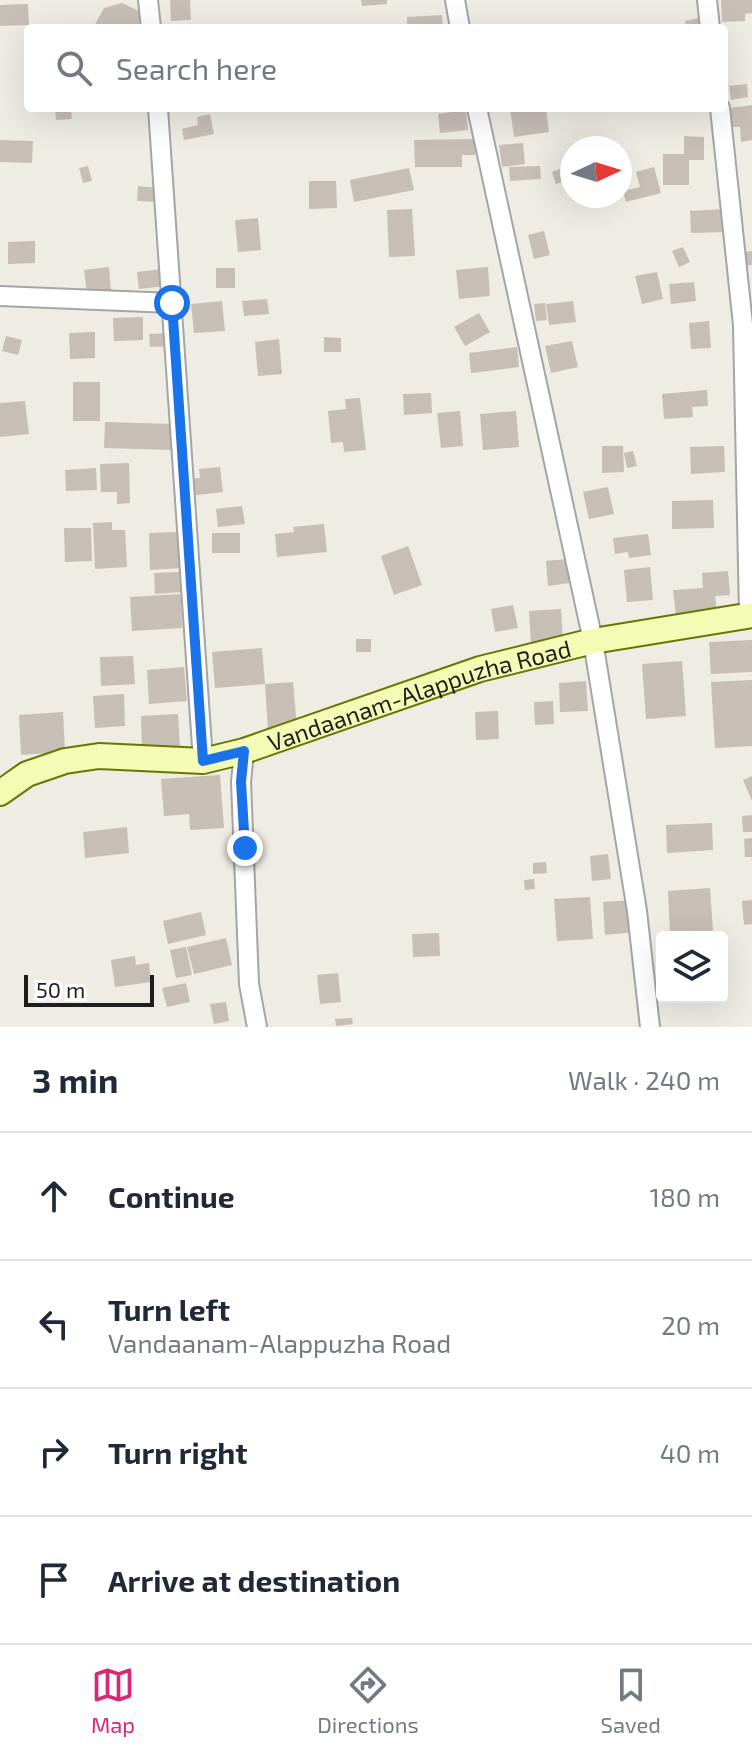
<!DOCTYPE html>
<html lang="en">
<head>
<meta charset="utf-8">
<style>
	:root { --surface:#fff; --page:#f6f6f7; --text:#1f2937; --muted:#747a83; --line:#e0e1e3; --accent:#db2777 }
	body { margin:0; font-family:"Exo 2",sans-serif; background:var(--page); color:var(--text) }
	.controls { position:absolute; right:24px; bottom:24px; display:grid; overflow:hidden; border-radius:8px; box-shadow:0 8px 32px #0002 }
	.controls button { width:72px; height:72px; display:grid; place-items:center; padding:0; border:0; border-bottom:2px solid var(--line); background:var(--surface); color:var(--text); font:40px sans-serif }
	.compass { position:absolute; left:560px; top:136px; width:72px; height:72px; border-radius:50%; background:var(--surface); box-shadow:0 8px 32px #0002; rotate:86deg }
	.scale { position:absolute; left:24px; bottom:20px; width:130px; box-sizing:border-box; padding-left:8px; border:4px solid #1e1e1e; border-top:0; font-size:22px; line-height:28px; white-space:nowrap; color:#1e1e1e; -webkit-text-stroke:6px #fff; paint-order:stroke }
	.stop { position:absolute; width:24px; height:24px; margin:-18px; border:6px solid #1a73e8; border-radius:50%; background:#fff }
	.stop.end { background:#1a73e8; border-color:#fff; box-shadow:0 2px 8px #0008 }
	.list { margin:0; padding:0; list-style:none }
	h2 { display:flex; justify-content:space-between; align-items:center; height:104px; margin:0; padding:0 32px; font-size:34px }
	h2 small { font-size:26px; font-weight:400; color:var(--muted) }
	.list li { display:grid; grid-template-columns:52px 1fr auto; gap:24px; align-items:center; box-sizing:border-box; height:128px; padding:0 32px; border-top:2px solid var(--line) }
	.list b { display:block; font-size:30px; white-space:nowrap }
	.list p { margin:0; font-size:26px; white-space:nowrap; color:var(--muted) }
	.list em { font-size:26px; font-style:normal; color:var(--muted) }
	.icon { flex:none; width:44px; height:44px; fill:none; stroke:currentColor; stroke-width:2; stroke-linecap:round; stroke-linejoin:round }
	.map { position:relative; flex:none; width:752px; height:1027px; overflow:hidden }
	.search { position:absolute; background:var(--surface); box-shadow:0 8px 32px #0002; left:24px; right:24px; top:24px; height:88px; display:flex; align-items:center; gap:20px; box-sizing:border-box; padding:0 28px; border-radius:8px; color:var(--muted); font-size:30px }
	.sheet { height:616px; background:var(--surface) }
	nav { display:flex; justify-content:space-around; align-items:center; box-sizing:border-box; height:112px; border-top:2px solid var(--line); background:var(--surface); font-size:22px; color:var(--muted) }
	nav a { display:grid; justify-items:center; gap:4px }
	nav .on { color:var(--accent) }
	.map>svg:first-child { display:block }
</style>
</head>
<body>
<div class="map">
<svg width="752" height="1027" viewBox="0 0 752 1027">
	<rect width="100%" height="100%" fill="#efece3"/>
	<path fill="#c7beb6" d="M170,0H190L191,20L171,21Z
		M361,0H387V4L362,6Z
		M721,0H752V13L745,14V21L722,22Z
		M122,3L139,11L146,28H93L104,8Z
		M28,4L29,25L0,26V5Z
		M442,15L443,28H407V17Z
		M698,18L700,28H686L685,21Z
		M747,84L748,97L731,100L729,86Z
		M752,105V140L741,142L740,127H732L730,108Z
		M55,108H71L72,119L56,120Z
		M510,108H546L549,132L514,137Z
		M466,110L468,130L440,133L438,114Z
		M210,114L214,134L184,140L182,129L198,125L197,117Z
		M684,136L704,137V160H689V185H663V154H684Z
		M475,139V155H462V167H415L414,140Z
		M0,140L33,141L32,163L0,162Z
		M523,143L525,164L502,167L499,145Z
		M88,166L92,181L83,183L79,168Z
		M540,166L541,179L510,181L509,167Z
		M654,167L661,193L626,202L623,191L640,187L636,172Z
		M409,168L414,190L354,202L350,180Z
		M562,168L566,181L556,184L552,172Z
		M309,181H336L337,208L309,209Z
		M138,186L160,188L159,202L137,201Z
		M412,209L415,256L389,257L387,210Z
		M725,209L726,232L691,233L690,211Z
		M258,218L261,250L238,252L235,220Z
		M544,231L550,255L534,259L528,235Z
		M35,241V263L8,264V242Z
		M683,247L690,262L679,267L672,251Z
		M752,251V265L744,266L742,252Z
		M109,267L111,291L87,293L84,270Z
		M488,267L490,296L459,299L456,270Z
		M216,268H235V288H216Z
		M162,269L165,286L139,289L137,272Z
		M657,272L663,299L642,304L635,276Z
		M694,282L696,301L671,304L669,284Z
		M267,299L269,314L244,316L242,301Z
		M222,301L225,331L194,333L191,304Z
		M573,301L576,322L549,325L546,304Z
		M545,303L547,320L536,321L534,304Z
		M479,313L490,332L465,346L454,327Z
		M143,317V340L114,341L113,318Z
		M709,321L711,348L691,349L689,323Z
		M95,332V358L70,359L69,333Z
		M170,333L171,346L150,347L149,334Z
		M6,336L22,340L18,355L2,351Z
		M324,337L341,338V352H324Z
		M279,339L282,374L258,376L255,342Z
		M572,341L578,367L551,373L545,346Z
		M517,347L519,367L471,373L469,353Z
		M73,382H100V421H73Z
		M707,390L708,406L692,407L693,417L664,419L662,394Z
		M431,393L432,413L404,415L403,394Z
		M360,398L366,450L344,452L343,442L331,443L328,411L346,409L345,399Z
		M25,401L29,434L0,437V403Z
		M460,411L463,446L441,448L437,413Z
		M516,411L519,447L483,450L480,414Z
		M105,422L173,424V450L104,448Z
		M602,446H623L624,472L602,473Z
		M724,446L725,472L691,474L690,447Z
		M633,451L637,466L627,468L624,453Z
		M129,463L130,503L117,504V492H101L100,464Z
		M220,467L223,492L189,496L187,479L200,478L199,469Z
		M96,468L97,490L66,491L65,470Z
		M608,487L614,514L589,519L583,492Z
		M713,500L714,528L672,529V501Z
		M242,506L245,524L218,527L216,509Z
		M112,522V530H125L127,567L95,569L93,523Z
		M324,524L327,552L277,557L275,534L294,532L293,527Z
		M64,528H91L92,561L65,562Z
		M180,532L182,568L150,570L149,533Z
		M212,533H240V553H212Z
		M648,534L651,555L629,558L628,552L615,554L613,538Z
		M408,546L422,585L394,595L381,556Z
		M567,559L570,583L548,586L546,561Z
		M650,567L653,600L627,602L624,570Z
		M728,571L730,595L715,596L717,613L676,616L673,590L703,588L702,573Z
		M179,572L181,592L155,594L154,573Z
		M181,594L182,628L132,631L130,597Z
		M513,605L518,628L495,632L491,609Z
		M561,609L563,642L531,644L529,611Z
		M356,639H371V652H356Z
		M752,640V672L711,674L709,642Z
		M262,648L265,684L215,688L212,652Z
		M133,656L135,684L101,686L100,657Z
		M682,661L686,716L646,719L642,664Z
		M184,667L187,701L149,704L147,670Z
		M752,680V746L715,748L711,682Z
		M586,681L588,711L560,712L559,683Z
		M293,682L297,728L268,731L265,684Z
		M124,694L125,726L95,728L93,696Z
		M553,701L554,724L535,725L534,702Z
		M498,711L499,739L476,740L475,712Z
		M63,712L65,752L21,755L19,715Z
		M178,714L180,748L142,750L141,716Z
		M220,775L224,828L190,830L189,814L164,816L161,779Z
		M752,776V801L743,780Z
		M752,815V832H743L742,816Z
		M712,823L713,850L667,853L666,825Z
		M127,827L129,853L85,858L83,832Z
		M752,838V857H745L744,839Z
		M608,854L611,879L592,881L590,856Z
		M546,862L547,873L533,874V863Z
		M534,879L535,889L525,890L524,880Z
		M710,888L713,931L670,933L668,891Z
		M590,897L593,939L557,941L554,899Z
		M634,900L636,932L605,935L603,902Z
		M752,900V924L744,925L742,901Z
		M201,912L206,935L168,944L163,921Z
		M439,933L440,956L413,957L412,934Z
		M226,938L232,965L194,974L187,947Z
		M186,947L192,975L176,978L170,950Z
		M135,956L136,965L149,963L151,982L115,987L111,960Z
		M338,973L341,1002L320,1004L317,975Z
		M186,983L190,1002L167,1007L162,988Z
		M226,1002L229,1021L214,1024L210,1004Z
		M352,1018L353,1024L336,1026L335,1019Z"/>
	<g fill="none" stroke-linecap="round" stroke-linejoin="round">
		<g stroke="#a5a5a5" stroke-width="22">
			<path id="minor" d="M148,0L151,28
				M455,0L460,28
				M707,0L710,28
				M158,108L203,761
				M477,108L593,641L637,911L650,1027
				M720,108L743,325L749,615
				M0,296L172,303
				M244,751L241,782L249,984L257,1027"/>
		</g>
		<g stroke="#647801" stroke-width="28">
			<g id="secondary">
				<path id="s1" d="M0,793L27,774L65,761L99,756L203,761L244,751L480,669L593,641L752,615"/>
			</g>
		</g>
		<use href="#minor" stroke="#fff" stroke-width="18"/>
		<use href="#secondary" stroke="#f4fbb5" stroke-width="24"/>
	</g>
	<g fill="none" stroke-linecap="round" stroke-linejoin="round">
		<path stroke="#1a73e8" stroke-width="10" d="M172,303L203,761L244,751L241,782L245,848"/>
	</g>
	<g text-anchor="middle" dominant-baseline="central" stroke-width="7" stroke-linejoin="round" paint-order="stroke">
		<g font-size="24" fill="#1e1e1e" stroke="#fff">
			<text stroke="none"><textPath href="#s1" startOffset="438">Vandaanam-Alappuzha Road</textPath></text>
		</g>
	</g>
</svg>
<div class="controls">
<button><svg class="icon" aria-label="layers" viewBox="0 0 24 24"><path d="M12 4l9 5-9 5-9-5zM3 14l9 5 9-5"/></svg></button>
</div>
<svg class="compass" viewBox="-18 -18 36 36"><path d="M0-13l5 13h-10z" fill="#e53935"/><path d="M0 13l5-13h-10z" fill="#747a83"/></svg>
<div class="scale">50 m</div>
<div class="stop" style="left:172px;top:303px"></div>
<div class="stop end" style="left:245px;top:848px"></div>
<div class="search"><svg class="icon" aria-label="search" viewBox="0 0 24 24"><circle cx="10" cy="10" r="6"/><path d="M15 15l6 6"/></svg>Search here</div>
</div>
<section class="sheet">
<h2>3 min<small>Walk · 240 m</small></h2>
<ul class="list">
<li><svg class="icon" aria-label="ahead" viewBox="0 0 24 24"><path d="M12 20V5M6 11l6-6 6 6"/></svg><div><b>Continue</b></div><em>180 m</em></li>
<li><svg class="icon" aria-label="left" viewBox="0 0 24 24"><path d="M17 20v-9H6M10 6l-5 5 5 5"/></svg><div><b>Turn left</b><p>Vandaanam-Alappuzha Road</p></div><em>20 m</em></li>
<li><svg class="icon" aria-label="right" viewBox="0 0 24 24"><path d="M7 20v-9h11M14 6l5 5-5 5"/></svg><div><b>Turn right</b></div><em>40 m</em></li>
<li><svg class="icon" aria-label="arrive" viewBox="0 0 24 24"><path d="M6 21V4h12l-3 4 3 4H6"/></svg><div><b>Arrive at destination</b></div></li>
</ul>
</section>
<nav>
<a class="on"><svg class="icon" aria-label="map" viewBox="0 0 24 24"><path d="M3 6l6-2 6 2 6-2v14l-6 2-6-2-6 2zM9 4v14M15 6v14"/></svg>Map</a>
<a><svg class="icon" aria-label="directions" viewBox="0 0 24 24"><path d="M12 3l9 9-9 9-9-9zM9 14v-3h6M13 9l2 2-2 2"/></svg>Directions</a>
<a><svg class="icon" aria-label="saved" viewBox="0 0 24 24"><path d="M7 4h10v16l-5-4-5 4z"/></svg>Saved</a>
</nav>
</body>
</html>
